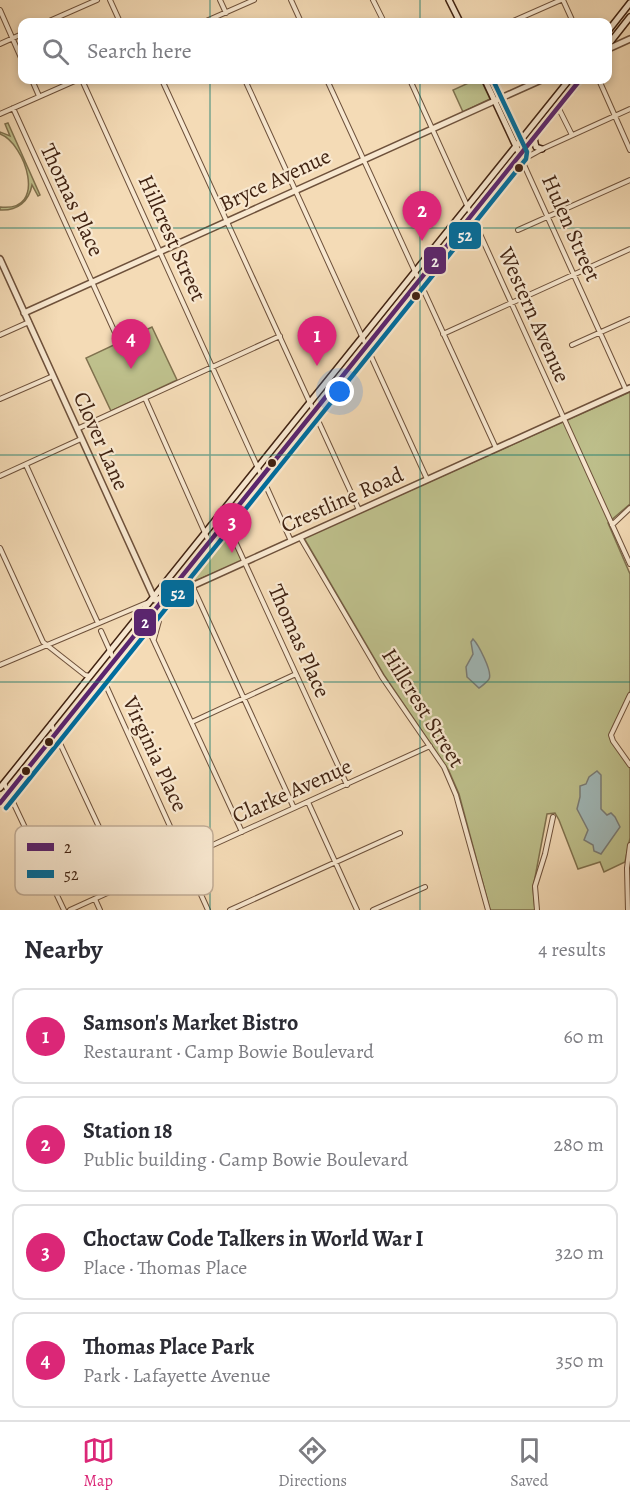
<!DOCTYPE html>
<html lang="en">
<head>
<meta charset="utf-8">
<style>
	:root { --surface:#fff; --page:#f2f2f3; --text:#2b2b33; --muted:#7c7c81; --line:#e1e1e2; --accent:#db2777 }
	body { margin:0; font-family:Alegreya,serif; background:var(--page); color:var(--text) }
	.you { position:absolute; left:340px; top:392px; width:21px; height:21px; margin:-15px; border:4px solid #fff; border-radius:50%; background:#1a73e8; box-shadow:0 0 0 9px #1a73e833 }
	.badge { display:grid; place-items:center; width:39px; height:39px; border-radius:50%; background:var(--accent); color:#fff; font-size:20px; font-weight:700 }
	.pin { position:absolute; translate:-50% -50px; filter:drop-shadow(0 2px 3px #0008) }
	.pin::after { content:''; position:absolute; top:32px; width:21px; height:18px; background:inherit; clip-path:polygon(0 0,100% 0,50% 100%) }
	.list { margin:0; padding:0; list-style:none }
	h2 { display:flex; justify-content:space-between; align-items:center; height:78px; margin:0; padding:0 24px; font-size:26px }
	h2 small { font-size:20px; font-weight:400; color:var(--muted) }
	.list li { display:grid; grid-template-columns:39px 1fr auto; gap:18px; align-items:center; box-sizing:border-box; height:96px; margin:0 12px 12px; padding:0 12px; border:2px solid var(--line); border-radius:12px }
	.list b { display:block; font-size:22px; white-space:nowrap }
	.list p { margin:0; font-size:20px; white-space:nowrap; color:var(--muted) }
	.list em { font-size:20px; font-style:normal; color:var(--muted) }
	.icon { flex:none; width:33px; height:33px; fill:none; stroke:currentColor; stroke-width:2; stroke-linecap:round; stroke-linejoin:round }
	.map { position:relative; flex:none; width:630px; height:910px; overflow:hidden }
	.search { position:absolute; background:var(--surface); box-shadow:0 3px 9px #0003; left:18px; right:18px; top:18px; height:66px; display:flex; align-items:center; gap:15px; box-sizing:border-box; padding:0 21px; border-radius:12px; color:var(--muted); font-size:22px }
	.sheet { height:510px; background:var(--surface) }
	nav { display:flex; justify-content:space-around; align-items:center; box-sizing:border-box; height:84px; border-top:2px solid var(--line); background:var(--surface); font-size:16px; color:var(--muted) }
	nav a { display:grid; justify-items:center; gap:3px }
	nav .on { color:var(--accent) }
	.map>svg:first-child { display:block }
</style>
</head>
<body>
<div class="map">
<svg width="630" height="910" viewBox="0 0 630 910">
	<rect width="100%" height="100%" fill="#f4dbb6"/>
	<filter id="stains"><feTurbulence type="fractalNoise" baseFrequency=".00333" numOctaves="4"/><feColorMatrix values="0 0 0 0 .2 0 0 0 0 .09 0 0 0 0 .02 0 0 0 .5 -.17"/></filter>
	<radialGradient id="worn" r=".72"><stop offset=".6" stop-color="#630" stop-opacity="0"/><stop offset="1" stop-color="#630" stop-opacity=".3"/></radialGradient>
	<path fill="#bec08c" stroke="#80724f" stroke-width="1.5" d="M475,80H481L490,99L463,112L453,90Z
		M8,123L40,195L38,196L32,185C29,201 18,211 0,210V207C49,213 25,143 0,134V132L10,136L5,124Z
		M152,327L177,380L111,411L86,358Z
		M630,392V504L608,523L630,574V691L611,731L610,737L630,768V838L625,862L604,872L600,862L578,869L559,820L555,813L547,814L533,888L535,910H490L459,794L449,771L384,675L304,538Z
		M226,526L242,561L174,590Z"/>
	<path fill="#a0b8b8" stroke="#7a7c76" stroke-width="1.5" d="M473,639C478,644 493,672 489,679C488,681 481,687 479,688L467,677L466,667L473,654L471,642Z
		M597,771L601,775V809L607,815L611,813L615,817L620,827L601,854L594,851L593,845L584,840L588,830L577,809L580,797V786L586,784L589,777Z"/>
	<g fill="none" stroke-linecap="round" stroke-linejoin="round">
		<g stroke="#6e513b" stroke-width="6">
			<path id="minor" d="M110,0L120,22
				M220,0L226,13
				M291,0L301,22
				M373,0L384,22
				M563,0L573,22
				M0,10L22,60
				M47,22L97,0
				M204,22L254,0
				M511,22L561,0
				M0,44L22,34
				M32,80L39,96
				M82,80L291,541
				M162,80L359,510
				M245,80L427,479
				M327,80L496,448
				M410,80L630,564
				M599,80L630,150
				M558,107L572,135
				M13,108L117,337
				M0,114L77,80
				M520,156L626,390
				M522,160L542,149L630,109
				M518,230L630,180
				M443,334L630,249
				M0,335L29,322
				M572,345L630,319
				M145,398L209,542
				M0,399L53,376
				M77,429L280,336
				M26,465L98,623
				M0,476L81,439
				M222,513L347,785
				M612,525L630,508
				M300,537L382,677L444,767L456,795L488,910
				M0,548L43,642L85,675L90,676
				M186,572L294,808
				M145,622L242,832
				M101,631L114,660
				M154,639L159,621L157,608
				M0,665L149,602
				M100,678L104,681L208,910
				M630,695L611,735L613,741L630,765
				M192,722L296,674
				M51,724L126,885
				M4,783L64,910
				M308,802L357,910
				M95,899L100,910
				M70,910L430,746
				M230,910L400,833
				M373,910L425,887
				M537,910L535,886L545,854L553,817
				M628,910L627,868L630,845"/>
		</g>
		<g stroke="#6e513b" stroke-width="8">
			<path id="tertiary" d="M608,49L630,39
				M0,259L155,600L192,586L630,388
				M24,313L541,80"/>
		</g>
		<g stroke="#412312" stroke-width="8">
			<path id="secondary" d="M449,0L460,22
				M608,31L630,3
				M608,45L630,17
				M485,80L520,155
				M534,138L536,147L542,149
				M0,788L569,80
				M0,803L580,80"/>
		</g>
		<use href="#minor" stroke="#f8e8d0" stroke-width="4"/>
		<use href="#tertiary" stroke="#f8e8d0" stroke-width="5"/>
		<use href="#secondary" stroke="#f8e8d0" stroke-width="5"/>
		<g stroke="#f8e8d0" stroke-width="9">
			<path id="bus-1" d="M0,803L580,80"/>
		</g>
		<g stroke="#f8e8d0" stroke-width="9">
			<path id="bus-2" d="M6,808L526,159L527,152L493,80"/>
		</g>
		<use href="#bus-1" stroke="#5a256f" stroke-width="4.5"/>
		<use href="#bus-2" stroke="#006d9e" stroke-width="4.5"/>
	</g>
	<path fill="none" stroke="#0f766e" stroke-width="1.5" stroke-opacity="0.55" d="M210,0V22M420,0V22M210,80V910M420,80V910M0,228H630M0,455H630M0,682H630"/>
	<g fill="#412312" stroke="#f8e8d0" stroke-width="2">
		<circle cx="519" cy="168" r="5"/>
		<circle cx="416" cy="296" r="5"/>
		<circle cx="272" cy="463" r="5"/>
		<circle cx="49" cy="742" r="5"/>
		<circle cx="26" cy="771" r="5"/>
	</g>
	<g text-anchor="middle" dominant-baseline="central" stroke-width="4.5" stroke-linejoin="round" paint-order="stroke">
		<g font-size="22" fill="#412312" stroke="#f8e8d0">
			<text transform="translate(275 180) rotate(-25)">Bryce Avenue</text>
			<text transform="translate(72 200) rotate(65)">Thomas Place</text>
			<text transform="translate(571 228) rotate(66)">Hulen Street</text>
			<text transform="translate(172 238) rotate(66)">Hillcrest Street</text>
			<text transform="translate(534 315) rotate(66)">Western Avenue</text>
			<text transform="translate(101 441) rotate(66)">Clover Lane</text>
			<text transform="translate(342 500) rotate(-24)">Crestline Road</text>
			<text transform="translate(299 641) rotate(66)">Thomas Place</text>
			<text transform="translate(423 708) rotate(58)">Hillcrest Street</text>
			<text transform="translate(155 754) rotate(65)">Virginia Place</text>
			<text transform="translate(292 791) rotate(-24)">Clarke Avenue</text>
		</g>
	</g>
	<rect x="15" y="826" width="198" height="69" rx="9" fill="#f8e8d0" stroke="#c1ad97" stroke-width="1.5"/>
	<rect x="27" y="843" width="27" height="8" fill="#5a256f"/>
	<rect x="27" y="870" width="27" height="8" fill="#006d9e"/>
	<g font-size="16" fill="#412312">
		<text x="64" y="853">2</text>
		<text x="64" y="880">52</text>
	</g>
	<g stroke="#f8e8d0" stroke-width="2">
		<rect x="448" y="221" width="34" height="29" rx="6" fill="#006d9e"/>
		<rect x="423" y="246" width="24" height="29" rx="6" fill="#5a256f"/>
		<rect x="160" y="579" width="35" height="29" rx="6" fill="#006d9e"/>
		<rect x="133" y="608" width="24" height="29" rx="6" fill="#5a256f"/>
	</g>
	<g font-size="16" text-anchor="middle" font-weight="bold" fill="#fff">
		<text x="465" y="241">52</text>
		<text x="435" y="267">2</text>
		<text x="178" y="599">52</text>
		<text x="145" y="628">2</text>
	</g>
	<rect width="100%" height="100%" filter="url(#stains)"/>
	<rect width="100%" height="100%" fill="url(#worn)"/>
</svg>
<div class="you"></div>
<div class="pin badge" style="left:317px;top:366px">1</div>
<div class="pin badge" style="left:422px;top:241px">2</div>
<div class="pin badge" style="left:232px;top:553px">3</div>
<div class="pin badge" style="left:131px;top:369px">4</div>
<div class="search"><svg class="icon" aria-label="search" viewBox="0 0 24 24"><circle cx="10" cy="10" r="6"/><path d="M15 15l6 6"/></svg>Search here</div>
</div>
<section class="sheet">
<h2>Nearby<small>4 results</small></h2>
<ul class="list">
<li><span class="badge">1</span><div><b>Samson's Market Bistro</b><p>Restaurant · Camp Bowie Boulevard</p></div><em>60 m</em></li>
<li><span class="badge">2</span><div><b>Station 18</b><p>Public building · Camp Bowie Boulevard</p></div><em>280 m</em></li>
<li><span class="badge">3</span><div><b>Choctaw Code Talkers in World War I</b><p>Place · Thomas Place</p></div><em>320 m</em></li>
<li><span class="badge">4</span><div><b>Thomas Place Park</b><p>Park · Lafayette Avenue</p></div><em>350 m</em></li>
</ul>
</section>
<nav>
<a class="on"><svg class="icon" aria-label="map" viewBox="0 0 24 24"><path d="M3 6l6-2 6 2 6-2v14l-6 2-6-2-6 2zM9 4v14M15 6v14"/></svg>Map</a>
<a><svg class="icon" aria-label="directions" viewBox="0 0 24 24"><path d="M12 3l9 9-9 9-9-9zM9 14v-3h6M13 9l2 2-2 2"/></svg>Directions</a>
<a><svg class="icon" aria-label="saved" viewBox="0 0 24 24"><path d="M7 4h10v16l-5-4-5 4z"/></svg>Saved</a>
</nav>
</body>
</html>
